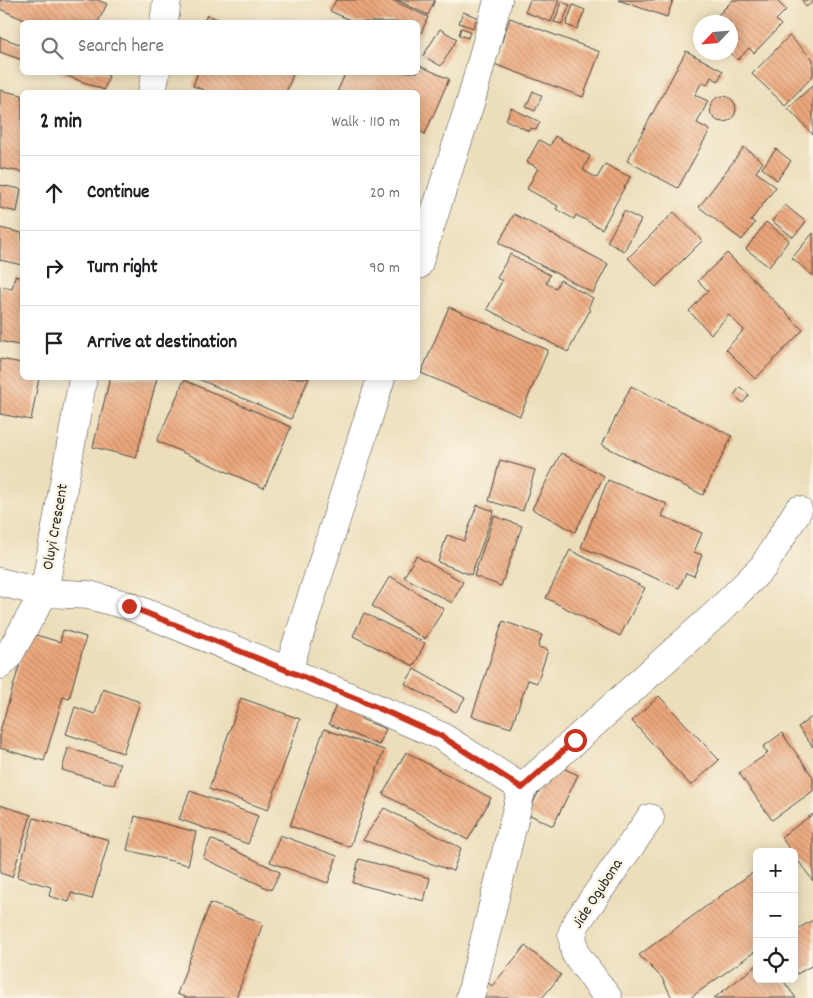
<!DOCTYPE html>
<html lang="en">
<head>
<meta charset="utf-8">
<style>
	:root { --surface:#fff; --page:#f2f2f2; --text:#202124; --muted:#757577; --line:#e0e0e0 }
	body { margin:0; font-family:Dekko,sans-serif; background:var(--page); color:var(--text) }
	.controls { position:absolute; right:15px; bottom:15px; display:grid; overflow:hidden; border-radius:8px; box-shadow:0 2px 12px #0003 }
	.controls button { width:45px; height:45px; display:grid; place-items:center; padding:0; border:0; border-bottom:1px solid var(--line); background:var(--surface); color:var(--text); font:25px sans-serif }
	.compass { position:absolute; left:693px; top:15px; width:45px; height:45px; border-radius:50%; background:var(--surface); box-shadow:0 2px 12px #0003; rotate:244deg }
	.stop { position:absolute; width:15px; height:15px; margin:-11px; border:4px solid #c8321e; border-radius:50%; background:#fff }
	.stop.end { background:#c8321e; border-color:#fff; box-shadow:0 1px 5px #0008 }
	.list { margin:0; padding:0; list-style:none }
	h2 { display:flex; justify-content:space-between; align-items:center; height:65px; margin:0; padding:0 20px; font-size:21px }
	h2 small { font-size:16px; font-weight:400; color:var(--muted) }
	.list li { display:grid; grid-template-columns:32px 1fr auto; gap:15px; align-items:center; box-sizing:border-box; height:75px; padding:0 20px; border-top:1px solid var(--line) }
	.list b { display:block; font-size:19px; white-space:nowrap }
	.list em { font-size:16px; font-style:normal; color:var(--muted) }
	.icon { flex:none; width:28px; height:28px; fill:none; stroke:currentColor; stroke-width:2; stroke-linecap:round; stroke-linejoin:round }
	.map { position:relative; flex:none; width:813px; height:998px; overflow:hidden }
	.search { position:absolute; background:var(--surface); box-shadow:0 2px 12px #0003; left:20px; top:20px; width:400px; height:55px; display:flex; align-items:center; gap:12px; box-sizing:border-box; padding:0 18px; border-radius:8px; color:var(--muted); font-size:19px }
	.panel { position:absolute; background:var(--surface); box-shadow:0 2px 12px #0003; left:20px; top:90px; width:400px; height:290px; border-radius:8px }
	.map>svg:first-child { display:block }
</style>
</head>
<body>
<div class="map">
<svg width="813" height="998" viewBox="0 0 813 998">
	<defs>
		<pattern id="building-back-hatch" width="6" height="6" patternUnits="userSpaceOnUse" patternTransform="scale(1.25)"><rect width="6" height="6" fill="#eca67a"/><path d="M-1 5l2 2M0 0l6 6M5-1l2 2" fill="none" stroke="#bf8764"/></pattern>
	</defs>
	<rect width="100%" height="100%" fill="#fcf5e5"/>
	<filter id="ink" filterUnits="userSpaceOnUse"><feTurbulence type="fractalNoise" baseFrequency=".02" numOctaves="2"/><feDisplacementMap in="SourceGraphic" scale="10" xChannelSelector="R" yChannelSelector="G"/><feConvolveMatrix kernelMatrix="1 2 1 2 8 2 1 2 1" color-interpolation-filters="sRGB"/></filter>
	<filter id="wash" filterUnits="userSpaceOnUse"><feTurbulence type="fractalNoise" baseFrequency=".0096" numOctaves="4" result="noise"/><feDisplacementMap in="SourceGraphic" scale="20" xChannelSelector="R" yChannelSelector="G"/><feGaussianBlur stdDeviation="1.12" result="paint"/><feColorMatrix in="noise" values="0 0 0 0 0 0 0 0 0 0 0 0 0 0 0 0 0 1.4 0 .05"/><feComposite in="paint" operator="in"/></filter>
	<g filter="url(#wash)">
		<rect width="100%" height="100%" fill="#ecdebb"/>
		<g id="blocks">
			<path fill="url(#building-back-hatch)" d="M0,0H98L107,4L98,22H29L0,9Z
				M336,0H392L428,17L418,40V22H355L330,11Z
				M397,0H435L428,15Z
				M530,0H559L551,22L525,12Z
				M618,0H673L667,17Z
				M733,0H776L786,10L776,20L781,25L754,53L749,48L738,60L730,53V22H711Z
				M802,0H813V2L806,7Z
				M562,2L570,5L562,24L554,22Z
				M573,5L585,10L577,29L566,25Z
				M463,12L477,17L473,28L459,23Z
				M207,15L225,22H204Z
				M510,18L600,52L583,97L494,64Z
				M461,28L470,31L468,38L459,35Z
				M440,29L457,39L441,66L423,56Z
				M789,36L813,59V76L785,105L752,74Z
				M0,37L22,45V60L0,52Z
				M686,51L723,71L718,81L711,77L707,85L702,82L695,95L708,101L697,123L710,130L678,188L627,161Z
				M418,65L449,79L425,134L418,131V92H337L346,72H418Z
				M57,72H100L109,76L104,90Z
				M198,72H294L286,92H209L193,86Z
				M813,85V135L788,108Z
				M0,90L22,95V172L0,168Z
				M533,91L542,96L535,111L526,107Z
				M710 109a13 13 0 1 1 26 0a13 13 0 1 1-26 0Z
				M511,108L540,122L536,130L531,128L529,131L506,120Z
				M555,136L590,156L583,170L597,178L605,164L630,177L602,229L576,215L574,219L556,209L558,206L527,189L538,168L527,162L539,140L550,146Z
				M744,147L763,162L756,172L776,187L751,220L755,223L742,240L699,207Z
				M776,149L791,161L777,180L762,168Z
				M0,185L21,189L17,212L0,208Z
				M785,205L806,222L793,237L772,221Z
				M624,211L641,220L624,251L607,242Z
				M674,212L702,241L656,287L628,258Z
				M514,214L608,264L593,293L499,243Z
				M766,222L789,240L769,267L746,249Z
				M0,228L22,233V265L0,260Z
				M813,233V276L792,258Z
				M727,253L803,330L755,379L726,349L744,330L729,315L711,334L689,311L708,291L698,281Z
				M510,254L550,275L546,283L556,288L560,280L593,298L588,308L590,310L568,352L487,309L502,281L497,278Z
				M15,276L22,278V346L0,341V286L12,289Z
				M449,307L548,350L520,416L421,373Z
				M0,359L22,363V378H39L31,420L0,414Z
				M110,378H157L136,458L93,447Z
				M196,378H309L291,419Z
				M184,380L291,427L264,488L157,441Z
				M631,386L732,436L703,495L602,445Z
				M740,387L749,395L743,403L734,395Z
				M561,453L604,476L575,532L532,509Z
				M500,460L535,470L523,511L489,501Z
				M608,480L667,504L662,516L702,533L694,552L702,555L694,576L686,573L679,588L581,547Z
				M477,505L494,511L471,575L438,562L447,535L464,541Z
				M494,516L522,526L501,586L474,576Z
				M570,550L645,588L620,636L546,598Z
				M416,556L463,582L452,603L404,577Z
				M390,576L444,609L425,639L372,606Z
				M364,613L425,643L414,666L353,636Z
				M503,621L542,635L538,647L548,650L537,683L528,680L511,728L472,716Z
				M63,630L86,637L69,699L63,697L44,761L0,748V731L29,633L60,642Z
				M414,669L465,698L456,712L405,684Z
				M103,689L140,702L123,753L66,734L75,707L95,714Z
				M659,696L719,760L691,786L632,721Z
				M241,698L300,719L268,810L209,789Z
				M338,699L364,709L361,719L386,729L379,745L329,724Z
				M813,716V747L798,727Z
				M324,729L384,750L350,847L290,826Z
				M782,733L813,777V791L772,820L739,773L768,753L763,747Z
				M68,748L120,764L114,785L62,770Z
				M406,752L491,798L468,840L383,794Z
				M552,763L578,775L553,826L528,814Z
				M190,791L258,816L248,844L179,819Z
				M0,805L31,815L12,877L0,873Z
				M384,808L461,848L453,871L363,840Z
				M813,814V881L794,855V852H792L781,837Z
				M135,816L196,832L188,865L127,850Z
				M34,818L109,840L92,899L71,893L69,902L49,896L51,887L17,877Z
				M280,835L337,856L328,883L270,862Z
				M211,839L280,872L271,890L203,858Z
				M359,859L430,878L424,901L353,883Z
				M752,873L757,880V950L690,998H672L662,978L639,955Z
				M210,903L263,923L236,998H187L177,994Z
				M813,920V965L797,974L794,969V931Z
				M525,946L561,975L542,998H475L484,980L492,986Z
				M757,965V979H782L796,998H714Z"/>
		</g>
	</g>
	<g filter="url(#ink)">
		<use href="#blocks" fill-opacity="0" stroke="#484641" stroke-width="1"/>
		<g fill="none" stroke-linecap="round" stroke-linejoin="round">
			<g stroke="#484641" stroke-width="29">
				<path id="minor" d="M164,22L167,0
					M152,92L156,72
					M418,265L472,97L498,0
					M0,582L44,593L89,595L129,606L360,701L441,736L522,788
					M0,665L7,658L44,593L83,378
					M288,671L381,378
					M470,998L522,788L717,613L763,567L798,510
					M608,998L575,953L572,934L577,922L650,818"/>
			</g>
			<use href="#minor" stroke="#fff" stroke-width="28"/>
		</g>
	</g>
	<g fill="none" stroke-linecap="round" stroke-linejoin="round" filter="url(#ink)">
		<path stroke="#c8321e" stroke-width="6" d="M129,606L360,700L441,736L522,788L575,740"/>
	</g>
	<g text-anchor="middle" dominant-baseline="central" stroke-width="5" stroke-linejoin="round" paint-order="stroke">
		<g font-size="16" fill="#2b2b2b" stroke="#fcf5e5">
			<text transform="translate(56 527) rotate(-80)">Oluyi Crescent</text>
			<text transform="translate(598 894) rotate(-57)">Jide Ogubona</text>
		</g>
	</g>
</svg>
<div class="controls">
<button>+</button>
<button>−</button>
<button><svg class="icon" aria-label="locate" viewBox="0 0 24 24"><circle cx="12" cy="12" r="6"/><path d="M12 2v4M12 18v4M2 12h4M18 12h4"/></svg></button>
</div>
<svg class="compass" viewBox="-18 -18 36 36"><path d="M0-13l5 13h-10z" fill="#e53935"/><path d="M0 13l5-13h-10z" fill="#757577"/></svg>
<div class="stop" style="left:575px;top:740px"></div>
<div class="stop end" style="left:129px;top:606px"></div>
<div class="search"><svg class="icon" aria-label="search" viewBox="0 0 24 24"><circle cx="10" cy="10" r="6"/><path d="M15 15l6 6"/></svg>Search here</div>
<section class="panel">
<h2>2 min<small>Walk · 110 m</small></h2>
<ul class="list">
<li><svg class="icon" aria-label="ahead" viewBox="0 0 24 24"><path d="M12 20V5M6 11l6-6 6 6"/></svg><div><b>Continue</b></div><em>20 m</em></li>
<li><svg class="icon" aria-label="right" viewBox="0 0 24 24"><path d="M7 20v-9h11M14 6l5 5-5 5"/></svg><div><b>Turn right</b></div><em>90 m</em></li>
<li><svg class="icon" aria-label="arrive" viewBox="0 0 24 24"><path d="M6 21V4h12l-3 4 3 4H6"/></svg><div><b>Arrive at destination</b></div></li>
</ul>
</section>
</div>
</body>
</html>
